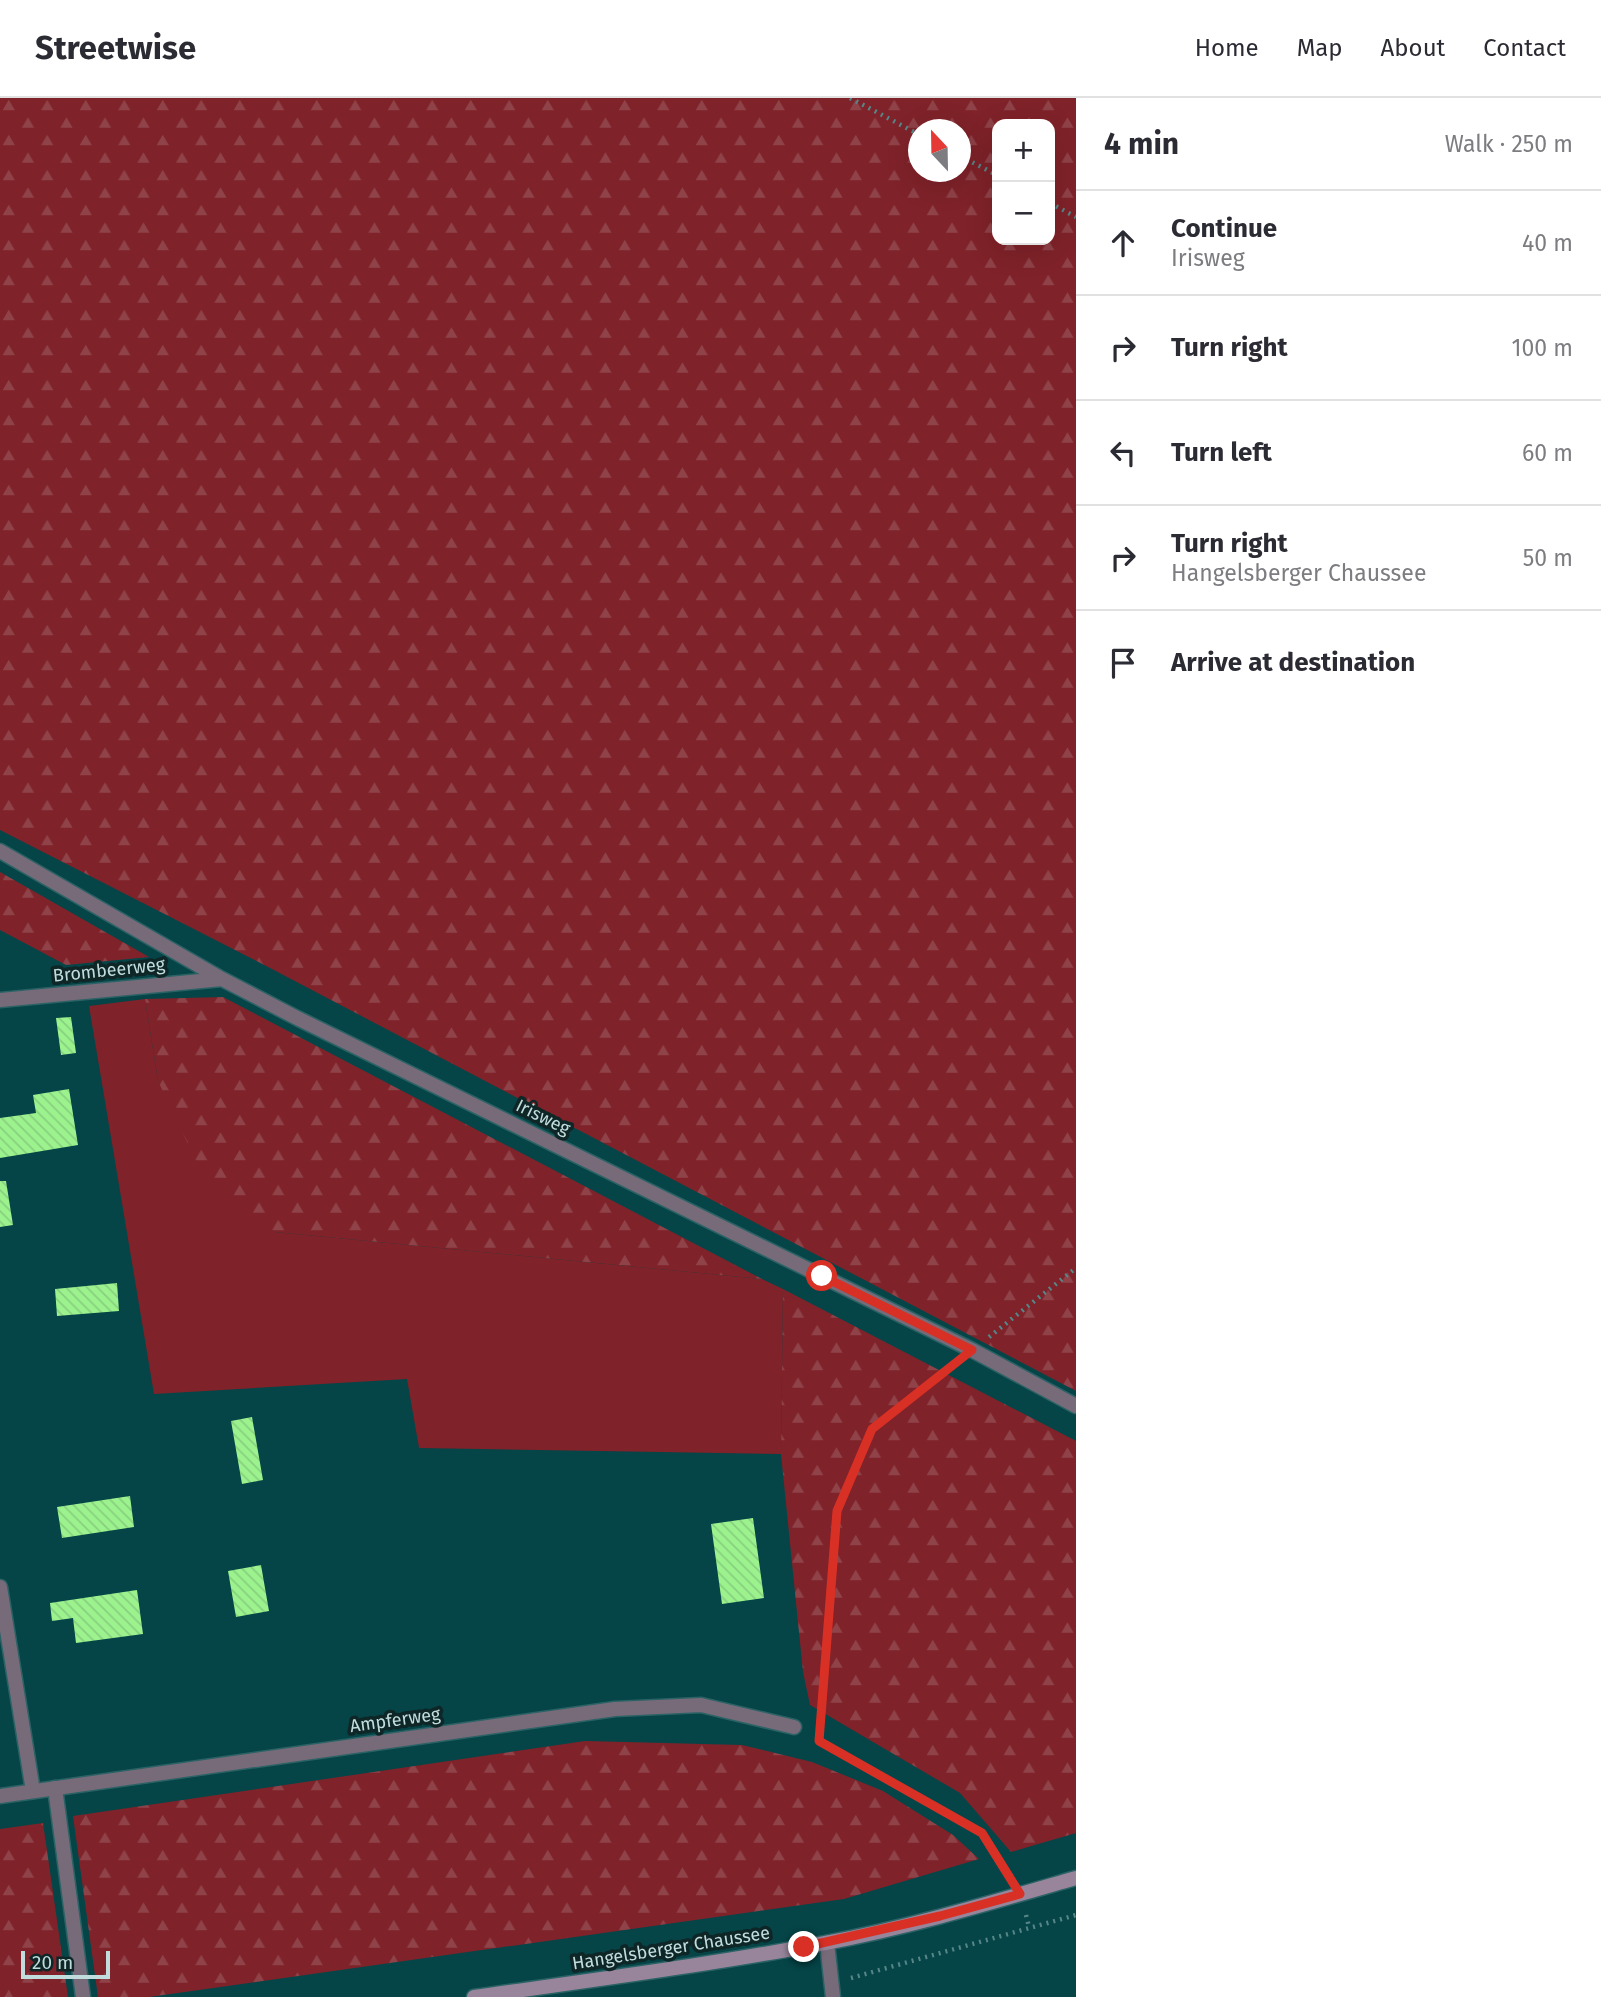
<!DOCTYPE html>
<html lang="en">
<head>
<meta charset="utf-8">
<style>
	:root { --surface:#fff; --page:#f2f2f3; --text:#2b2b33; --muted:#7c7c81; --line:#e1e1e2 }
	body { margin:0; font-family:"Fira Sans",sans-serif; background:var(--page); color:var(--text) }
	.controls { position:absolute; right:21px; top:21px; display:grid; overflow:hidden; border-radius:14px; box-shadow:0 7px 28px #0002 }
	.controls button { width:63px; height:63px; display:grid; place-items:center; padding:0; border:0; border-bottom:2px solid var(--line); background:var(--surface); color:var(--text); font:35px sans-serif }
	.compass { position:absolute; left:908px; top:21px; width:63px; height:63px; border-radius:50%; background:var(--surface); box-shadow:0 7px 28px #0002; rotate:338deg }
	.scale { position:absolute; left:21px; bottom:18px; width:89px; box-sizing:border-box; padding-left:7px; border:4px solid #c1dcdd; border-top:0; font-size:19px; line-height:24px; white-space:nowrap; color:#c1dcdd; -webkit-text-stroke:5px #0f2627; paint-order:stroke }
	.stop { position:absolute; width:21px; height:21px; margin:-16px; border:5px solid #d93025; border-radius:50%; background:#fff }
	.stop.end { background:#d93025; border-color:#fff; box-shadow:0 2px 7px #0008 }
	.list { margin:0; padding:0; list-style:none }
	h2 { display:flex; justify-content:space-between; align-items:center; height:91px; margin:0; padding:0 28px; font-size:30px }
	h2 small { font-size:23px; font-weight:400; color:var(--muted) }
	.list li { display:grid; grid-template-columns:46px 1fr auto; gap:21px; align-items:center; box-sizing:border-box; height:105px; padding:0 28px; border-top:2px solid var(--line) }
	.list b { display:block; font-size:26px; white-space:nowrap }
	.list p { margin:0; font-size:23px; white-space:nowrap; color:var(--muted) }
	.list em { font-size:23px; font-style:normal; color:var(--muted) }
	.icon { flex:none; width:38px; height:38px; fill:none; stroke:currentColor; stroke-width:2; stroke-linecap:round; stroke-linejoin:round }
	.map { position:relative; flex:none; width:1076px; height:1899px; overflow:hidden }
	header { display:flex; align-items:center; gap:42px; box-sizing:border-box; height:98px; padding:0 35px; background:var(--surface); border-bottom:2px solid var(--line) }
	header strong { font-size:33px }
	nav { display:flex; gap:38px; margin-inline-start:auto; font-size:24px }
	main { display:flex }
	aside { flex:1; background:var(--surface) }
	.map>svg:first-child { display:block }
</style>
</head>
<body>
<header>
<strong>Streetwise</strong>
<nav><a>Home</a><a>Map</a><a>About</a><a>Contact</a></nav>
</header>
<main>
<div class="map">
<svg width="1076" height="1899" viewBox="0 0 1076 1899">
	<defs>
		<pattern id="forest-firs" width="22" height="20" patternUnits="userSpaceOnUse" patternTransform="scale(1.75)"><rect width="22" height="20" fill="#7f2229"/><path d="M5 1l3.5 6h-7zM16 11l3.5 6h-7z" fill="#8f4248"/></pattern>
		<pattern id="building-back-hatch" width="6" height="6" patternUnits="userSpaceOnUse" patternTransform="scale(1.75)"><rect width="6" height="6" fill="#9cf38e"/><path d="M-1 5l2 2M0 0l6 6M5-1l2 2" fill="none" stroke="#88d07f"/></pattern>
	</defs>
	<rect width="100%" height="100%" fill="#054447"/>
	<path fill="#7f2229" d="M145,901L158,983L275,1134L762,1181L783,1191L781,1356L419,1350L407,1281L154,1296L89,908Z"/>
	<path fill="url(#forest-firs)" fill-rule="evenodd" d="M0,0H1076V1293L270,870L0,732ZM997,26H1050V142H997ZM918,32H960V74H918Z
		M0,774L149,859L66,867L0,832Z
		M223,899L762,1181L275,1134L204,1080L158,983L145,901Z
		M783,1191L1076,1343V1735L1011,1754L960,1695L810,1607L803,1574L781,1356Z
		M585,1643L742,1647L812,1664L883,1693L953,1737L979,1761L844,1801L149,1899H98L73,1718Z
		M43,1725L68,1899H0V1731Z"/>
	<path fill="url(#building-back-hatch)" d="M71,919L76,955L61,957L56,920Z
		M69,991L78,1047L0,1060V1020L36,1015L33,997Z
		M0,1083H6L13,1127L0,1129Z
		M117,1185L119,1213L57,1218L55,1191Z
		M252,1319L263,1382L242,1386L231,1323Z
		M130,1398L134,1429L62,1440L57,1409Z
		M753,1420L764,1500L722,1506L711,1426Z
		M261,1467L269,1513L236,1519L228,1473Z
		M137,1492L143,1536L76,1545L73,1520L52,1523L50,1505Z"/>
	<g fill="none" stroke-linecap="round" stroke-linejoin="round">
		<g stroke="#2b6265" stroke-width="17">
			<path id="lane" d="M0,1489L33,1693
				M55,1690L83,1899
				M827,1845L833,1899"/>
		</g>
		<g stroke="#2b6265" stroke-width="17">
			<path id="street" d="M0,753L222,881L297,920L972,1252L1076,1308
				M0,902L222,881
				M0,1698L615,1611L701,1607L794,1629"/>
		</g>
		<g stroke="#2b6265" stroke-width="17">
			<path id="secondary" d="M474,1899C591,1882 709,1867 825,1845C910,1829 993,1804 1076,1780"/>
		</g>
		<path stroke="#578688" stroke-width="4.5" stroke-dasharray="2 5" stroke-linecap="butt" d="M850,0L918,36
			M960,58L997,77
			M1050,105L1076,119
			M989,1239L1076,1170
			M817,1641L982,1735L1009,1777
			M819,1643L837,1413L871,1331L954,1266
			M1026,1817L1029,1829
			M851,1880L1076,1817"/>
		<use href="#lane" stroke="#776b79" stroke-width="14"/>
		<use href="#street" stroke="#776b79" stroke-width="14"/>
		<use href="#secondary" stroke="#98859b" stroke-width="14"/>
	</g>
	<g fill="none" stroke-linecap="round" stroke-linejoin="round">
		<path stroke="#d93025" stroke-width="9" d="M804,1849L940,1818L1020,1796L982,1735L819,1643L837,1413L872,1331L972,1252L822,1178"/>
	</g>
	<g text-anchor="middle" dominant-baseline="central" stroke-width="7" stroke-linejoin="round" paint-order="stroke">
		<g font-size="18" fill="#c1dcdd" stroke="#0f2627">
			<text transform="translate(109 872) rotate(-6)">Brombeerweg</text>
			<text transform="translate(543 1019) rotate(26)">Irisweg</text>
			<text transform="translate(395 1622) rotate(-8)">Ampferweg</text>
			<text transform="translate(671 1850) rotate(-9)">Hangelsberger Chaussee</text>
		</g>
	</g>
</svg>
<div class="controls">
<button>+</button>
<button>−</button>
</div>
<svg class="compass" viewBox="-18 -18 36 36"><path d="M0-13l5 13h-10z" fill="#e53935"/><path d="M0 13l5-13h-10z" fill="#7c7c81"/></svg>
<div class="scale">20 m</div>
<div class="stop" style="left:822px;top:1178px"></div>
<div class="stop end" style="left:804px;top:1849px"></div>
</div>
<aside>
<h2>4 min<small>Walk · 250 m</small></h2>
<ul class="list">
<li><svg class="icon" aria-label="ahead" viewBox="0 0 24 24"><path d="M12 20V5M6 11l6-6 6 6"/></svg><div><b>Continue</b><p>Irisweg</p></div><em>40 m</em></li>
<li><svg class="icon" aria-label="right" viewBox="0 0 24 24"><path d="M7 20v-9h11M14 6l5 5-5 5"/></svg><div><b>Turn right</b></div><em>100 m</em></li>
<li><svg class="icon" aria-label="left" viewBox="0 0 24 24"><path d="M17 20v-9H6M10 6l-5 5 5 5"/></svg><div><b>Turn left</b></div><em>60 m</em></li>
<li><svg class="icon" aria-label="right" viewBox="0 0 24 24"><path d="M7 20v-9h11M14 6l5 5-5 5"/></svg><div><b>Turn right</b><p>Hangelsberger Chaussee</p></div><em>50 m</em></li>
<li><svg class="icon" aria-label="arrive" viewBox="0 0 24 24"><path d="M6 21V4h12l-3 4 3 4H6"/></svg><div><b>Arrive at destination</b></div></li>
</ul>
</aside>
</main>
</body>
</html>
